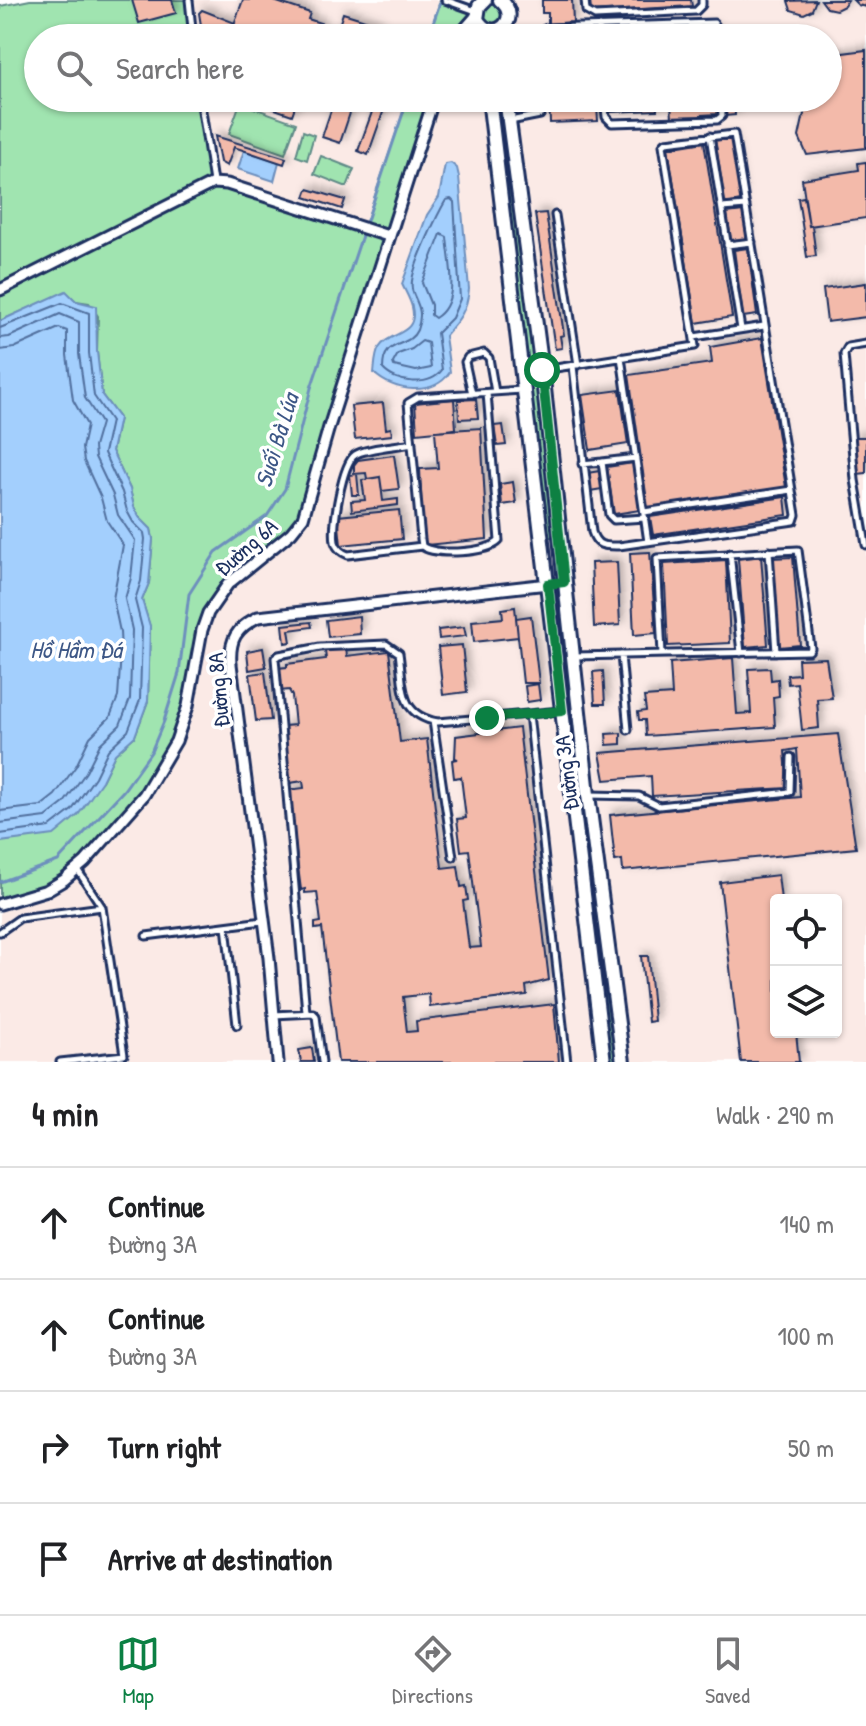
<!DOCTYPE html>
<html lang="en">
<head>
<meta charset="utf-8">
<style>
	:root { --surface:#fff; --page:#f6f6f6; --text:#202124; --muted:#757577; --line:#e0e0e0; --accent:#0b8043 }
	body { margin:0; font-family:"Patrick Hand",sans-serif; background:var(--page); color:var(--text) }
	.controls { position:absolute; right:24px; bottom:24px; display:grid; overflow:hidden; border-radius:8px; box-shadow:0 2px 6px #0004 }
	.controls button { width:72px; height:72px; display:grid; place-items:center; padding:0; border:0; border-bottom:2px solid var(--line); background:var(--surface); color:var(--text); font:40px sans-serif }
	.stop { position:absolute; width:24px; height:24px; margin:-18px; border:6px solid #0b8043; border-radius:50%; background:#fff }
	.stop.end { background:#0b8043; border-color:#fff; box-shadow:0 2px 8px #0008 }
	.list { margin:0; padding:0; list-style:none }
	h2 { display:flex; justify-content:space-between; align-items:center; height:104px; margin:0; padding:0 32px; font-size:34px }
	h2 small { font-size:26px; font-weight:400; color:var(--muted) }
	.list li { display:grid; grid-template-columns:52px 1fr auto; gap:24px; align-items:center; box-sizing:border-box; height:112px; padding:0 32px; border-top:2px solid var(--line) }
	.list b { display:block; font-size:30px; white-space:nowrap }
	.list p { margin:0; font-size:26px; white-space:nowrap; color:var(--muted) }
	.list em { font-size:26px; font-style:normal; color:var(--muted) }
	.icon { flex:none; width:44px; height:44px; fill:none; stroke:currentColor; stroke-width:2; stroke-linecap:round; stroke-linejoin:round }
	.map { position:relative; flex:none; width:866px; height:1062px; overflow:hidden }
	.search { position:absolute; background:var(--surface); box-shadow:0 2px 6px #0004; left:24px; right:24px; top:24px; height:88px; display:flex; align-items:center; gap:20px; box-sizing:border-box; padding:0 28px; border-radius:44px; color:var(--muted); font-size:30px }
	.sheet { height:552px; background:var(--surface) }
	nav { display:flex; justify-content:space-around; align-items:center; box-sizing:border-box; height:112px; border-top:2px solid var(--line); background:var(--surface); font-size:22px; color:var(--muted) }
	nav a { display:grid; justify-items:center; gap:4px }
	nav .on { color:var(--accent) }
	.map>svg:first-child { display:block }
</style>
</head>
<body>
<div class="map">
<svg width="866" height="1062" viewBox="0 0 866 1062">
	<defs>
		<filter id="shadow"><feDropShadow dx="4" dy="-4" stdDeviation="4" flood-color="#0004"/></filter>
	</defs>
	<rect width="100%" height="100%" fill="#fff"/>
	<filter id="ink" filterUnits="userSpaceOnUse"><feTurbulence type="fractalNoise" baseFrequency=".0125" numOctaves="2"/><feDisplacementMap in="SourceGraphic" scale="16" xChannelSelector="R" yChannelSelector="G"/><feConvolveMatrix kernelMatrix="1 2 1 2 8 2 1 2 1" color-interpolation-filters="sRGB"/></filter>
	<g filter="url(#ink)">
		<path fill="#fbeae6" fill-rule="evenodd" d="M191,0H452L472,7L477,0H866V1062H0V882L215,180L203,98H828V38H195ZM776,900H836V1032H776Z"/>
		<path fill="#a0e4b0" stroke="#5e8a87" stroke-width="2" d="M30,0H186L191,38H38V98H198L210,180L220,186L363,231L408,98H430L325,426L300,517L212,599L185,706L172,740L141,793L83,859L63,877L45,886L0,901V842L14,838L102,781L115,754L135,736L148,701L150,627L142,600L149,583L153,539L151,529L139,517L134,507L130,489L112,451L119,418L102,395L97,352L98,316L89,303L76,301L66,292L0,321V6Z
			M440,1L471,11L472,21L476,27L468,38H428Z
			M483 14a10 10 0 1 1 20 0a10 10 0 1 1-20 0Z
			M494,98H501L536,371L554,537H548Z
			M240,103L296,123L285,154L229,134Z
			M303,131L314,135L307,160L296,156Z
			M321,156L354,169L347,187L314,174Z
			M563,620L616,1062H609L557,621Z"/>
		<path fill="#a3cffd" stroke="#6d8fbd" stroke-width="2" d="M244,150L279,162L274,181L238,169Z
			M451,163L457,168L459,177L469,289C467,311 459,320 445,336L450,372C434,397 393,392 374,373C375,365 375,355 379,348C389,331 419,336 412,307C410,299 405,291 402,284L427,215L439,197L445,164Z
			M66,291L76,301L96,306L97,352L102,395L119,418L112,451L130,489L134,507L139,517L151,529L153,539L149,583L142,600L150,626L148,701L135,736L115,754L102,781L78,815L54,835L0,842V321Z"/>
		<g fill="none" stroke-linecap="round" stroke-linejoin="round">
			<path stroke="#516f9e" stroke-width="2" d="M451,199L454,202L460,299L452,318L437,333L442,370C430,387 396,384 383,369C383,337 408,350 417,330C427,304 409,299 412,281C414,264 437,215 446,200Z
				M441,234L447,237C449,263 461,302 435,318L431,315V305L422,283Z
				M0,328L62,303L89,313V353L94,396L111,421L104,453L122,492L127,511L133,522L144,533L145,539L141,581L135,600L142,628L140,700L128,731L108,750L95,777L72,810L50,827L0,834
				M0,338L9,337L60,314L79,322V354L85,398L101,423L94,447L95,457L113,495L118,515L135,540L131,578L125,599L132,630L130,699L120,725L100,744L86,772L64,803L46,817L0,823
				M422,341L428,343L431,368L416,371L394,366L393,363L398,354L412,349Z
				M0,350L14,348L59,328L67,331V355L73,400L87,425L82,448L84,461L101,498L107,521L123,545L113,599L120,632L121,652L118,697L110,717L90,737L76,766L55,795L41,806L0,811"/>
			<path stroke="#6d8fbd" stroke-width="3" d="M428,38L441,0
				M0,882L58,861L124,790L151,752L164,721L179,673L189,594L216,552L267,516L285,489L311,388L408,98"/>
		</g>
		<path fill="#f3baaa" stroke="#1b2f5e" stroke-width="2" filter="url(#shadow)" d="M132,0H172L176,13L139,23Z
			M243,0H271L310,13L308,19L323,24L318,38H229Z
			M542,0H572L573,22L548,24V13H542Z
			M590,0H691L692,6L591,12Z
			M816,0L812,10L804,14L791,10L788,1Z
			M848,0L844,6L836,10L827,8L821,0Z
			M853,0H866V7L858,5Z
			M202,10L235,23L229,38H203L199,13Z
			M343,13L362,19L355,38H335Z
			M362,19L380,25L375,38H355Z
			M714,27L715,38H609V32Z
			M594,30V38H546V32Z
			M866,50V148L807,155L799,137L804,114L800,98H828V55Z
			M243,98H298L292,115Z
			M335,98H355L340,143L322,137Z
			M377,98H388L368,155L358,151Z
			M549,98H717L718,114L701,115V119L672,118L671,104L657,105V110L612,112V107H597L598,121L550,123Z
			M724,98H734L735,115L725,116Z
			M215,136L286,158L284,164L234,147L227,166L220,162Z
			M731,137L741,201L725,204L715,140Z
			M704,142L732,317L696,323L668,148Z
			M866,162V218L809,226L802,179L859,170L858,163Z
			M308,189L345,200L342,209L305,197Z
			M804,197L809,226H812L816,256L807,257L798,198Z
			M743,211L747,239L731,241L727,213Z
			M546,213L564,335L560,336L562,348L555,349L535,214Z
			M748,248L757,315L743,317L734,250Z
			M866,283V317L827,322L823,289Z
			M762,338L786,487L648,508L629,375L712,363L710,347Z
			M620,390L628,444L590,450L582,395Z
			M454,399L456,429L417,433L415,403Z
			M476,399L478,418L459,419L458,400Z
			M383,403L386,429L391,428L392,435L355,439L351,406Z
			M503,425L506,445L497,446L494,426Z
			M481,428L487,539L426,545L423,534L420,469L438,468L435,431Z
			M854,437H866V473L858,474Z
			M394,455L399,489L382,491L380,477L367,479L366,473L354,474V465L358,460Z
			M633,463L640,510L614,514L607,467Z
			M600,471L602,489L590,491L587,473Z
			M357,474L359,495H352L350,475Z
			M380,477L383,501L398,499V505L352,511L351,501L365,500L362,480Z
			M513,482L516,503L502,505L500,484Z
			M785,497L787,515L653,535L650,517Z
			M399,510L402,539L341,545L338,516Z
			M650,552L656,633L634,635L630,553Z
			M761,556L768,645L745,647L738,559Z
			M793,557L800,645L779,647L772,558Z
			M726,560L730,643L668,646L664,564Z
			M617,562L620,625L594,627L591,563Z
			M515,607L518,637L474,642L472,621L503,618L502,609Z
			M359,616L360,634L328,637L326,620Z
			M531,616L539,683H523L516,618Z
			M311,622L312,627L289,630L291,642L285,643L283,625Z
			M464,627L466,636L439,639L438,630Z
			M462,645L467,692L443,695L438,647Z
			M263,648L266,667L249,670L247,651Z
			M346,648L347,656L389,651L400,742L427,739L442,868L458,866L461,887L466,886L468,900L463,901L469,948L481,947L469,850L461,851L457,819L466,818L461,777L454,778L452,760L458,759L455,758L456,736L519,728L549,980L526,986L527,995L430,1007L429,994L403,997L407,1032L417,1031L416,1021L554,1004L559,1062H338L322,928L315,929V923L321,922L317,892L305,893V889L301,890L288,790L304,788L303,781L290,783L284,726L295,725L292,696L289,690L280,691L277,668L287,667V664L326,659L325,651Z
			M733,658L737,714L751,713L748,669L770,668L771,680L778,679L779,696L773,697L775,727L646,736L645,720H639L638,712L646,711L644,697L672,695L670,663Z
			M826,658L832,698L817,699L819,728L802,730L797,683L788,684L787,675L799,674L798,659Z
			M603,671L605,704H595L593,672Z
			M265,672L271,720L256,721L250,674Z
			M538,684L540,700L527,702L525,686Z
			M621,733V744L607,745L606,734Z
			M838,734L856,848L623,871L622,860L615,861L610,815L800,797L797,749L785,751L788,788L652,796L651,776L605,780L600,753Z
			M778,875L781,900H776V1032H796L799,1062H741L720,882Z
			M641,956H648L654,1021L648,1022Z
			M312,1048L314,1062H301L299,1050Z"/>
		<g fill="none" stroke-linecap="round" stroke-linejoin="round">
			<g stroke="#1b2f5e" stroke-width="11">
				<path id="service" d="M189,0L193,38
					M445,0L476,11
					M585,0L586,11L595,16L696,11L702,5V0
					M599,26L600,38
					M542,38L543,30L547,28L714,23L717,28L718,38
					M200,98L213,182
					M604,98L606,117L612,123L717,120L722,116L721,98
					M510,121L540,115L545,107V98
					M710,136L741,329
					M722,208L746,206
					M555,215L578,365
					M727,245L752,242
					M694,337L764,326
					M866,344L848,347L844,354L855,480L866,545
					M621,357L648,542
					M543,370L695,346L663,145L666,142L734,134L796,515L794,521L619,546C604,546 597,547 592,532L573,366
					M487,393L499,541C488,553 434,556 422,546L421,539L408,403L418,397L522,390
					M472,394L465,362L468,357L484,353L489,358L495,392
					M412,443C399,446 364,448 355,455C342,464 332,526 335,542C337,549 341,552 348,555L422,546
					M636,458L602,462L609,515L614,520L645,518
					M582,464L602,462
					M644,512L792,490
					M769,551L776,652
					M730,553L741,653
					M621,655L628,730
					M575,656L809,651L811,648L798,550L657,558L662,654
					M529,714L567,1062
					M433,721L453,857
					M589,795L639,796L659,806L790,792L791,757
					M77,869L102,907
					M226,926L237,1025
					M0,932L20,918L102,907L124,1055L60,1062
					M146,936L263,921
					M306,1012L275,658L279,655L320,647L386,644L399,653C404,686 398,715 438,722L562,711
					M274,1015L313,1013L316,1016L322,1062"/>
			</g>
			<g stroke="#1b2f5e" stroke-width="15">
				<path id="minor" d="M461,38L463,31L477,15
					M0,290L213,183L227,184L388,236
					M0,904L47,890L64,880L85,862L144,795L176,741L188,706L202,630L208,613L228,584L291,533L303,518L329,427L434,98
					M278,1062L269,958L231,664C229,640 236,628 258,617L548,584"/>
			</g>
			<g stroke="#1b2f5e" stroke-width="18">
				<path id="tertiary" d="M485,0L479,6L477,19C492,46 524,19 500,0
					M489,98L604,1062
					M506,98L542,370L588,795L623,1062"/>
			</g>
			<use href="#service" stroke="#fff" stroke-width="5"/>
			<use href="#minor" stroke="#fff" stroke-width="9"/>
			<use href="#tertiary" stroke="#fff" stroke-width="12"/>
		</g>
	</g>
	<g fill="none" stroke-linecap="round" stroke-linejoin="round" filter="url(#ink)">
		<path stroke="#0b8043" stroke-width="10" d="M487,718L562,711L548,584L564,582L542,370"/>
	</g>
	<g text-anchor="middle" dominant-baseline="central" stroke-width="7" stroke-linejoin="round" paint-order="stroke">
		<g font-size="22" fill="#1b2f5e" stroke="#fff">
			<text transform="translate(246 547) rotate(-41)">Đường 6A</text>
			<text transform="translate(218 690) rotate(-95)">Đường 8A</text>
			<text transform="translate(566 773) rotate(-97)">Đường 3A</text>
		</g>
		<g font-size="24" font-style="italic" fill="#3d5786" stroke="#fff">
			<text transform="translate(276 440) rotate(-73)">Suối Bà Lúa</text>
			<text x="76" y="649">Hồ Hầm Đá</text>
		</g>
	</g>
</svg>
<div class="controls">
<button><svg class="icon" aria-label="locate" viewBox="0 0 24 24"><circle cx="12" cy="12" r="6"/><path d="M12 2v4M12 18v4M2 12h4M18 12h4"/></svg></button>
<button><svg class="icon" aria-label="layers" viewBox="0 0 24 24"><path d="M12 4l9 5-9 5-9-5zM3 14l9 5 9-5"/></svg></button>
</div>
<div class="stop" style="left:542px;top:370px"></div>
<div class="stop end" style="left:487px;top:718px"></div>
<div class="search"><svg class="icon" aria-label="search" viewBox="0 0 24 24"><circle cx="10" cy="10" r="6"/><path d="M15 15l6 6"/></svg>Search here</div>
</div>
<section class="sheet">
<h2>4 min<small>Walk · 290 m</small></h2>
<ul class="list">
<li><svg class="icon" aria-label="ahead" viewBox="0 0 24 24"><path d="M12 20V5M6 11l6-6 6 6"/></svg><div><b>Continue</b><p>Đường 3A</p></div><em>140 m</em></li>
<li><svg class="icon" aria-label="ahead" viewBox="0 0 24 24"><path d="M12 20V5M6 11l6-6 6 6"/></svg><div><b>Continue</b><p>Đường 3A</p></div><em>100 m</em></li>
<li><svg class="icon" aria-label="right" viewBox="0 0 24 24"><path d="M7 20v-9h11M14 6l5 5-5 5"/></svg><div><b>Turn right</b></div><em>50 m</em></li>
<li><svg class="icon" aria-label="arrive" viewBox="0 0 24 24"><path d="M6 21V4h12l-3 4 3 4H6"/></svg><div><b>Arrive at destination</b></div></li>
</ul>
</section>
<nav>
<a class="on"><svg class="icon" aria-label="map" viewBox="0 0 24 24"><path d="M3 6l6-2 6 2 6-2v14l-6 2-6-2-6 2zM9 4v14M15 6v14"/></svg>Map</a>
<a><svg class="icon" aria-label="directions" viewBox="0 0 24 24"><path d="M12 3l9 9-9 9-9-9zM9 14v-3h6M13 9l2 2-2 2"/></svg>Directions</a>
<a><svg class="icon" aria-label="saved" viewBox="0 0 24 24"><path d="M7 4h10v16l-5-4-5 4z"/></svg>Saved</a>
</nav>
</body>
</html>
